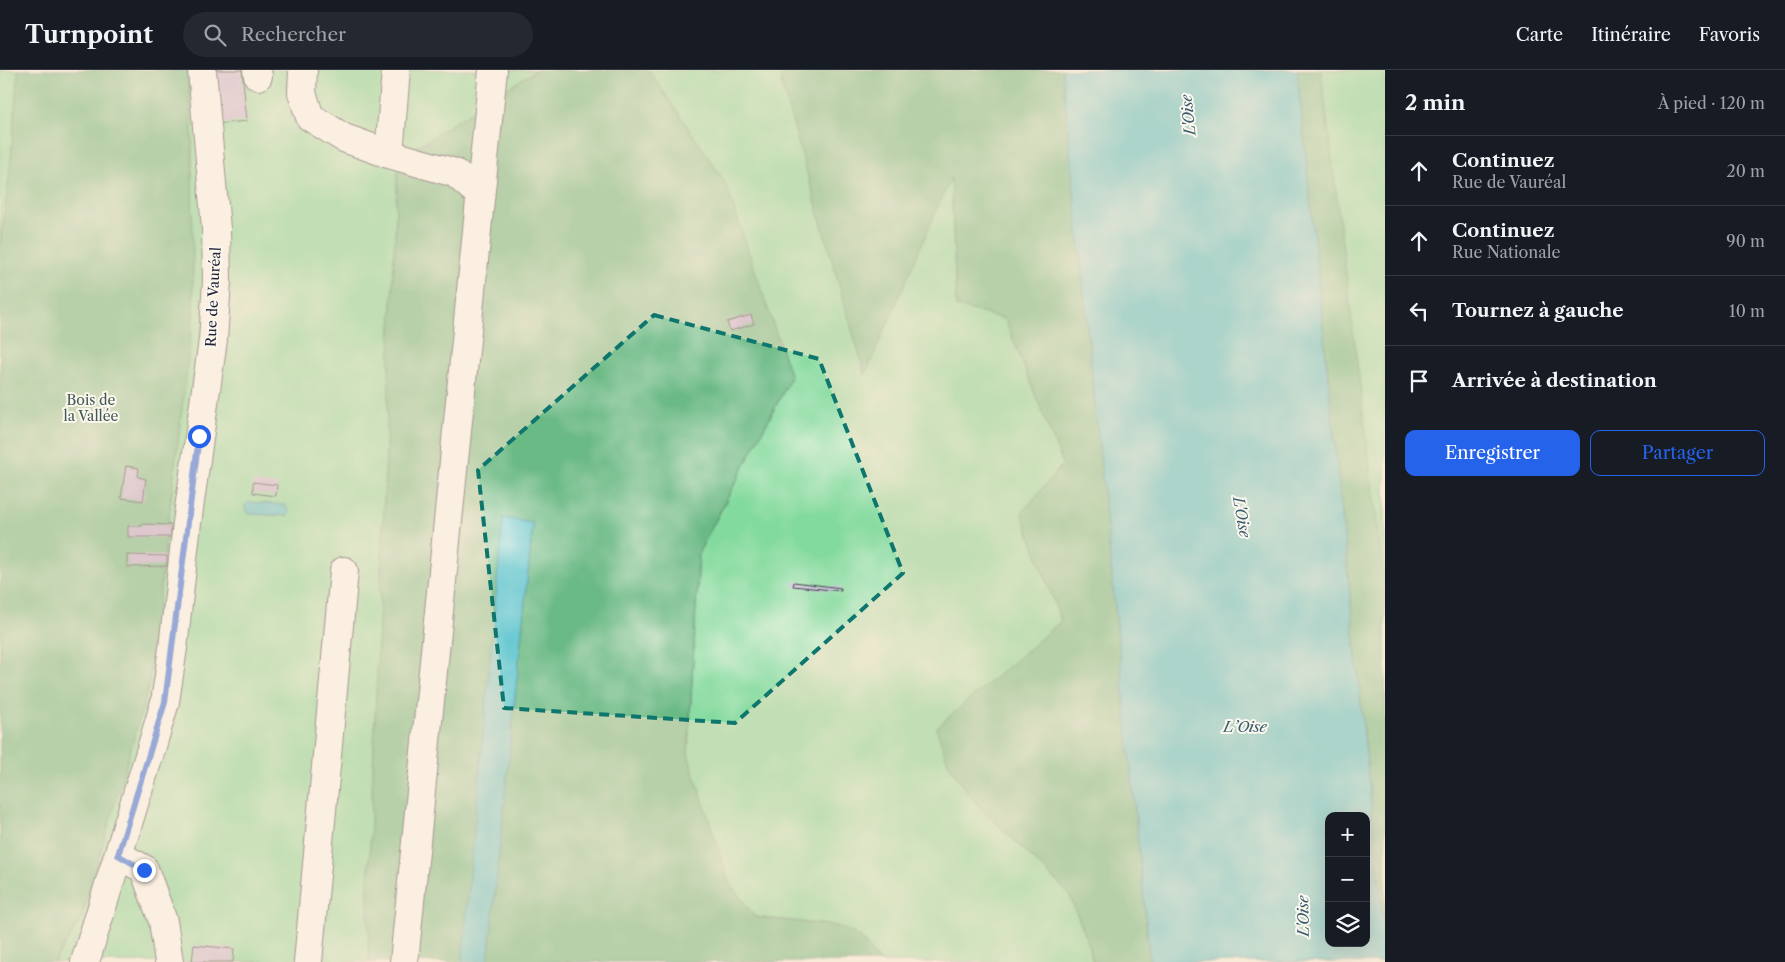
<!DOCTYPE html>
<html lang="fr">
<head>
<meta charset="utf-8">
<style>
	:root { --surface:#171b24; --page:#242831; --text:#f1f3f6; --muted:#9ea1a6; --line:#363941; --accent:#2563eb }
	body { margin:0; font-family:"Libre Caslon Text",serif; background:var(--page); color:var(--text) }
	.controls { position:absolute; right:15px; bottom:15px; display:grid; overflow:hidden; border-radius:10px; box-shadow:0 5px 20px #0002 }
	.controls button { width:45px; height:45px; display:grid; place-items:center; padding:0; border:0; border-bottom:1px solid var(--line); background:var(--surface); color:var(--text); font:25px sans-serif }
	.stop { position:absolute; width:15px; height:15px; margin:-11px; border:4px solid #2563eb; border-radius:50%; background:#fff }
	.stop.end { background:#2563eb; border-color:#fff; box-shadow:0 1px 5px #0008 }
	.list { margin:0; padding:0; list-style:none }
	h2 { display:flex; justify-content:space-between; align-items:center; height:65px; margin:0; padding:0 20px; font-size:21px }
	h2 small { font-size:16px; font-weight:400; color:var(--muted) }
	.list li { display:grid; grid-template-columns:32px 1fr auto; gap:15px; align-items:center; box-sizing:border-box; height:70px; padding:0 20px; border-top:1px solid var(--line) }
	.list b { display:block; font-size:19px; white-space:nowrap }
	.list p { margin:0; font-size:16px; white-space:nowrap; color:var(--muted) }
	.list em { font-size:16px; font-style:normal; color:var(--muted) }
	.actions { display:flex; gap:10px; padding:15px 20px }
	.actions a { flex:1; padding:11px 0; border:1px solid var(--accent); border-radius:10px; text-align:center; font-size:18px; color:var(--accent) }
	.actions .main { background:var(--accent); color:#fff }
	.icon { flex:none; width:28px; height:28px; fill:none; stroke:currentColor; stroke-width:2; stroke-linecap:round; stroke-linejoin:round }
	.map { position:relative; flex:none; width:1385px; height:892px; overflow:hidden }
	header { display:flex; align-items:center; gap:30px; box-sizing:border-box; height:70px; padding:0 25px; background:var(--surface); border-bottom:1px solid var(--line) }
	header strong { font-size:24px }
	nav { display:flex; gap:28px; margin-inline-start:auto; font-size:18px }
	.search { width:350px; height:45px; background:var(--page); display:flex; align-items:center; gap:12px; box-sizing:border-box; padding:0 18px; border-radius:28px; color:var(--muted); font-size:19px }
	main { display:flex }
	aside { flex:1; background:var(--surface) }
	.map>svg:first-child { display:block }
</style>
</head>
<body>
<header>
<strong>Turnpoint</strong>
<div class="search"><svg class="icon" aria-label="search" viewBox="0 0 24 24"><circle cx="10" cy="10" r="6"/><path d="M15 15l6 6"/></svg>Rechercher</div>
<nav><a>Carte</a><a>Itinéraire</a><a>Favoris</a></nav>
</header>
<main>
<div class="map">
<svg width="1385" height="892" viewBox="0 0 1385 892">
	<rect width="100%" height="100%" fill="#fbf7ec"/>
	<filter id="ink" filterUnits="userSpaceOnUse"><feTurbulence type="fractalNoise" baseFrequency=".02" numOctaves="2"/><feDisplacementMap in="SourceGraphic" scale="10" xChannelSelector="R" yChannelSelector="G"/><feConvolveMatrix kernelMatrix="1 2 1 2 8 2 1 2 1" color-interpolation-filters="sRGB"/></filter>
	<filter id="wash" filterUnits="userSpaceOnUse"><feTurbulence type="fractalNoise" baseFrequency=".0096" numOctaves="4" result="noise"/><feDisplacementMap in="SourceGraphic" scale="20" xChannelSelector="R" yChannelSelector="G"/><feGaussianBlur stdDeviation="1.12" result="paint"/><feColorMatrix in="noise" values="0 0 0 0 0 0 0 0 0 0 0 0 0 0 0 0 0 1.4 0 .05"/><feComposite in="paint" operator="in"/></filter>
	<g filter="url(#wash)">
		<rect width="100%" height="100%" fill="#f5e2c7"/>
		<path fill="#83da9e" stroke="#527e6c" d="M0,0H18L10,101L0,176Z
			M187,0H536L398,89L368,823L369,892H54L81,849L148,619L193,247L192,57Z
			M649,0H782L781,12L865,304L951,105L956,236L1005,249L1063,394L1022,443L1061,551L937,659L971,728L1069,824L1085,864L1093,892H879L859,866L837,856L755,847L729,813L688,684L699,482L791,307Z
			M1297,0H1385V872Z"/>
		<path fill="#6aba85" stroke="#466e60" d="M18,0H187L192,57L193,247L148,619L81,849L54,892H0V176L10,101Z
			M536,0H649L725,112L791,307L699,482L688,684L729,813L755,847L837,856L859,866L879,892H369L368,823L398,89Z
			M782,0H1062L1150,892H1093L1085,864L1069,824L971,728L949,695L936,658L1061,551L1022,443L1063,394L1005,249L956,236L951,107L865,305L781,12Z
			M1297,0H1321L1385,520V872Z"/>
		<path fill="#56c3cf" stroke="#3c7285" fill-rule="evenodd" d="M1062,0H1297L1385,872V892H1150ZM1329,746H1366V873H1329Z
			M249,432L285,435L289,441L288,446L249,444L244,437Z
			M503,448L533,453L488,892H462Z"/>
		<g id="blocks">
			<path fill="#c2a8d8" d="M211,0H242L247,51L216,54Z
				M751,245L754,254L730,261L727,252Z
				M126,396L139,398L138,407L146,409L143,431L121,428Z
				M253,412L277,415L276,426L253,423Z
				M143,454L171,455V467H128V456H142Z
				M127,485L167,486V496L127,497Z
				M794,512L841,518V521L793,516Z
				M194,875L234,879L233,892H192Z"/>
		</g>
	</g>
	<g filter="url(#ink)">
		<use href="#blocks" fill-opacity="0" stroke="#423f50" stroke-width="1"/>
		<g fill="none" stroke-linecap="round" stroke-linejoin="round">
			<g stroke="#423f50" stroke-width="30">
				<path id="minor" d="M257,0L258,6
					M303,0L302,23L310,47L344,68L389,84
					M396,0L389,84L455,103L479,124
					M118,785L144,799L163,851L169,892
					M85,892L152,676L165,632L173,578L187,453L213,270L217,211L216,159L202,0
					M308,892L344,501
					M404,892L493,0"/>
			</g>
			<use href="#minor" stroke="#fff" stroke-width="28"/>
		</g>
	</g>
	<g fill="none" stroke-linecap="round" stroke-linejoin="round" filter="url(#ink)">
		<path stroke="#2563eb" stroke-width="6" d="M144,800L118,785L165,632L199,366"/>
	</g>
	<path d="M0 0H1385V892H0ZM654,245L819,289L903,503L735,653L504,638L478,400Z" fill="#f5e2c7" fill-opacity=".55" fill-rule="evenodd"/>
	<path fill="none" stroke="#0f766e" stroke-width="4" stroke-dasharray="10 6" stroke-linejoin="round" d="M654,245L819,289L903,503L735,653L504,638L478,400Z"/>
	<g text-anchor="middle" dominant-baseline="central" stroke-width="4" stroke-linejoin="round" paint-order="stroke">
		<g font-size="14" fill="#22223b" stroke="#fbf7ec">
			<text transform="translate(213 227) rotate(-87)">Rue de Vauréal</text>
		</g>
		<g font-size="14" fill="#3f5959" stroke="#fbf7ec">
			<text x="91" y="330">Bois de<tspan x="91" dy="16">la Vallée</tspan></text>
		</g>
		<g font-size="15" font-style="italic" fill="#345a6f" stroke="#fbf7ec">
			<text transform="translate(1188 45) rotate(-96)">L'Oise</text>
			<text transform="translate(1242 447) rotate(80)">L'Oise</text>
			<text x="1245" y="656">L’Oise</text>
			<text transform="translate(1303 846) rotate(-91)">L'Oise</text>
		</g>
	</g>
</svg>
<div class="controls">
<button>+</button>
<button>−</button>
<button><svg class="icon" aria-label="layers" viewBox="0 0 24 24"><path d="M12 4l9 5-9 5-9-5zM3 14l9 5 9-5"/></svg></button>
</div>
<div class="stop" style="left:199px;top:366px"></div>
<div class="stop end" style="left:144px;top:800px"></div>
</div>
<aside>
<h2>2 min<small>À pied · 120 m</small></h2>
<ul class="list">
<li><svg class="icon" aria-label="ahead" viewBox="0 0 24 24"><path d="M12 20V5M6 11l6-6 6 6"/></svg><div><b>Continuez</b><p>Rue de Vauréal</p></div><em>20 m</em></li>
<li><svg class="icon" aria-label="ahead" viewBox="0 0 24 24"><path d="M12 20V5M6 11l6-6 6 6"/></svg><div><b>Continuez</b><p>Rue Nationale</p></div><em>90 m</em></li>
<li><svg class="icon" aria-label="left" viewBox="0 0 24 24"><path d="M17 20v-9H6M10 6l-5 5 5 5"/></svg><div><b>Tournez à gauche</b></div><em>10 m</em></li>
<li><svg class="icon" aria-label="arrive" viewBox="0 0 24 24"><path d="M6 21V4h12l-3 4 3 4H6"/></svg><div><b>Arrivée à destination</b></div></li>
</ul>
<div class="actions"><a class="main">Enregistrer</a><a>Partager</a></div>
</aside>
</main>
</body>
</html>
